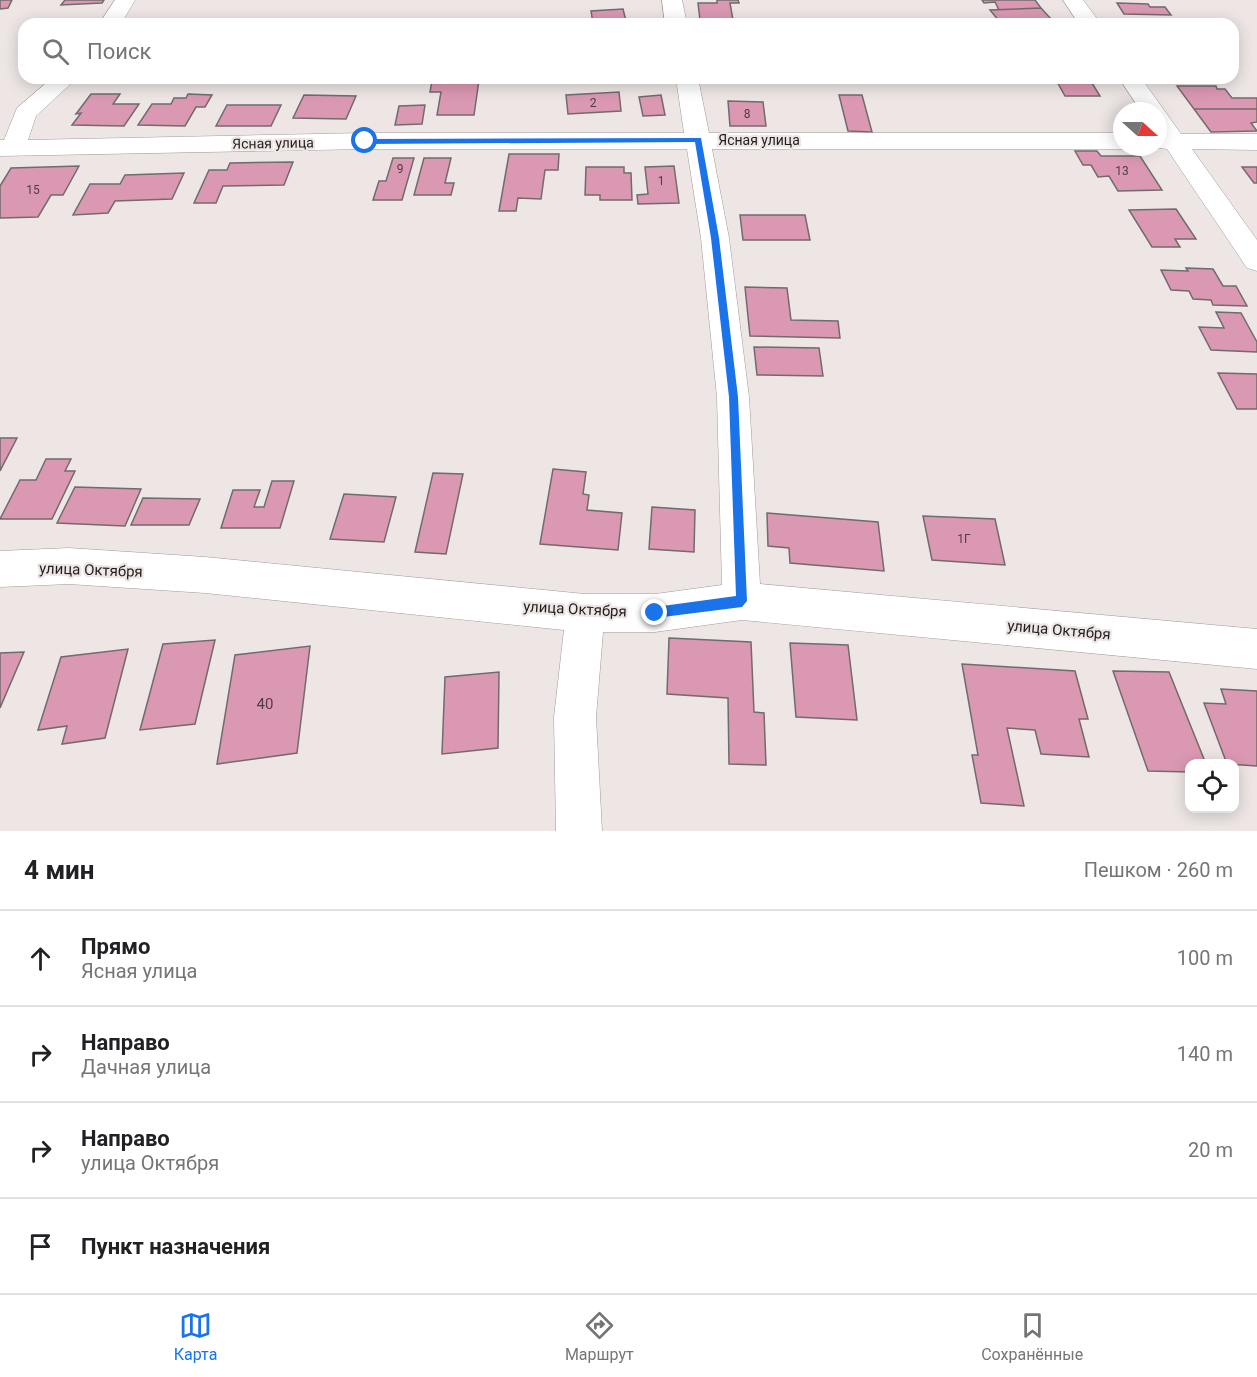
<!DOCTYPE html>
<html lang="ru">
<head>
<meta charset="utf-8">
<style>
	:root { --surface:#fff; --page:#f6f6f6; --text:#202124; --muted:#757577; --line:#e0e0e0; --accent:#1a73e8 }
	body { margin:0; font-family:Roboto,sans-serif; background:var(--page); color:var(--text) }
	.controls { position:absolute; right:18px; bottom:18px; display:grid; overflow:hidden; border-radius:12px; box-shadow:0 3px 15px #0003 }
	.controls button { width:54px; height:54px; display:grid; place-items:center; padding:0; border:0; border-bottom:2px solid var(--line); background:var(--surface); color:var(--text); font:30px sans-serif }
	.compass { position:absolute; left:1113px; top:102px; width:54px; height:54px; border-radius:50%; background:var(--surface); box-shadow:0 3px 15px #0003; rotate:111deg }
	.stop { position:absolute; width:18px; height:18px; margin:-14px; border:4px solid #1a73e8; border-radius:50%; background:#fff }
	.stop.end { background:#1a73e8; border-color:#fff; box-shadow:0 2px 6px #0008 }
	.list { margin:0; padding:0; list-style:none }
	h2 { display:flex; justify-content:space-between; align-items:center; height:78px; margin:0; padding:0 24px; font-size:26px }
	h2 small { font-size:20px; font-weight:400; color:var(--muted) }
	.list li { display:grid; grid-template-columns:39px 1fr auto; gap:18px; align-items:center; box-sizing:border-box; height:96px; padding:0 24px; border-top:2px solid var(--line) }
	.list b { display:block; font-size:22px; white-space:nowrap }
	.list p { margin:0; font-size:20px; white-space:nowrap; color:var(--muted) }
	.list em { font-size:20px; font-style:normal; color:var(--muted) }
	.icon { flex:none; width:33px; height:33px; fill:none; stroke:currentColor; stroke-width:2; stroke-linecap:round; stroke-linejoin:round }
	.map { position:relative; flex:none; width:1257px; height:831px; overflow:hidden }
	.search { position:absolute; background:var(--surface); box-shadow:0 3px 15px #0003; left:18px; right:18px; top:18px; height:66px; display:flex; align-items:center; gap:15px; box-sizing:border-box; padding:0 21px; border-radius:18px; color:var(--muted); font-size:22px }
	.sheet { height:462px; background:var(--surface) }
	nav { display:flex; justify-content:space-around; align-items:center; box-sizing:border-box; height:84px; border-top:2px solid var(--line); background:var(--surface); font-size:16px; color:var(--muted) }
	nav a { display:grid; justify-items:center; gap:3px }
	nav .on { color:var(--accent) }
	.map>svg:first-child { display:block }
</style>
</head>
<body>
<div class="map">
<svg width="1257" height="831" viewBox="0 0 1257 831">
	<rect width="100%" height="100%" fill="#ede6e5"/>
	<path fill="#db98b2" stroke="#716b6d" stroke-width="1.5" d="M0,0H12L8,8L0,9Z
		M65,0H104L102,3L61,5Z
		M717,0H738L739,3H730L733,20H700L698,3H717Z
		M982,0H1035L1041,8L990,10H999L995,2L984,3Z
		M1117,3L1148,4L1150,7H1165L1171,15L1124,14Z
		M1041,8L1051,19L999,21L990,10Z
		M623,9L626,21L593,23L591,11Z
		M1131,21H1159L1161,24H1133Z
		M1055,78H1089L1100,96H1065Z
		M479,80L474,115H437L441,92H430L432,81Z
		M1177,86H1216L1217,89H1225L1232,98H1257V109H1194Z
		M619,92L621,111L568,114L566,95Z
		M91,94H120L113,104H139L124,126L72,125L81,113L76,114Z
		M188,94L212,95L205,107H196L185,126L138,125L152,104H171L174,98H186Z
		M304,95L356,96L346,119L293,118Z
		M661,95L665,115L643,116L639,97Z
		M839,95H862L872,132L848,131Z
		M728,101L763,102L766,126H730Z
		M227,105H281L271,126H216Z
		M425,105L422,124L395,125L399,106Z
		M1194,109H1257V122L1251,123L1257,131L1211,132Z
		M1075,151H1097L1101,156H1140L1162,190L1118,191L1109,176L1098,177L1091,165H1083Z
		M509,154H559L558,170H545L541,199L518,198L516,211H499Z
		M393,158H414L402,200H373L379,181H386Z
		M424,158H451L445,183H454L451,195H414Z
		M293,162L284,185L223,186L216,203H194L209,170H227L230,163Z
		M79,166L63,195H51L38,217L0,218V186L11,168Z
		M674,166L679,203L638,204L637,195L648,194L645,167Z
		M586,167H624V173H631L632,200H600V195H585Z
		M1242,167H1257V183H1254Z
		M184,173L172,199L115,201L108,213L73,215L90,184H120L125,175Z
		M1176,209L1196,239H1175L1180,247H1152L1129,210Z
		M740,215H805L810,240H743Z
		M1186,268L1213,269L1223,286H1236L1247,306L1213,305L1211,300L1193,299L1189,291L1171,290L1161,270L1188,271Z
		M745,287L787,288L791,320L838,321L840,338L750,336Z
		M1216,312L1241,313L1257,342V352L1211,350L1199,327L1224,328Z
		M754,347L819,348L823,376L757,375Z
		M1218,373L1257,374V409H1237Z
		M0,438H17L0,471Z
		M46,459H71L65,471H75L52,519H0L20,480H36Z
		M553,469L586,472L583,494L589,495L587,510L622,513L618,550L540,544Z
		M433,473L463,474L446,554L415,552Z
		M272,481H294L280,528H221L233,490H260L254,507H264Z
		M75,487L141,489L125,526L57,523Z
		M344,494L396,497L384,542L330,539Z
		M143,498L200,499L189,525H131Z
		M652,507L695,510L694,552L649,549Z
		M767,513L878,522L884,571L790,563L789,548L768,546Z
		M923,516L995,519L1005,565L932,560Z
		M669,638L751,642L754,712L764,713L766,765L729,764L728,698L667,694Z
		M215,640L195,724L140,730L163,644Z
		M790,643L848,645L857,720L796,717Z
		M310,646L297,753L217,764L235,655Z
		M128,649L105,738L62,744L67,726L38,730L61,657Z
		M24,652L0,708V653Z
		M962,664L1075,671L1088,719H1079L1089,757L1041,754L1035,730L1007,728L1024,806L981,803L972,755H978Z
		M1113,671L1169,672L1206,764H1190V772L1148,771Z
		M499,672L498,748L442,754L445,677Z
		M1221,689L1257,691V766L1227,764L1204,703L1226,704Z"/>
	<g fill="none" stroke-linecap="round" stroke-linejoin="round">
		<g stroke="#a19b9a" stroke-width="1">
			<path id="minor" d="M115,0H135L121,24H99Z
				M662,0H682L687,24H665Z
				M1063,0H1083L1101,24H1079Z
				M52,78H77L36,116L28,140L365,133H684L676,78H698L709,133H1122V147H1129L1122,149H712L729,238L749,397L760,584L1257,629V669L742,620L655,632H603L596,717L602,831H556L554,717L564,630L205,593L69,584L0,587V551L69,548L205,557L585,594H655L722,585L717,397L701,238L687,149H365L0,156V140H4L17,108Z
				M1119,78H1141L1181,134H1257V150L1192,149L1257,240V271L1247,268L1167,149L1153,147H1158V111H1141Z"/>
		</g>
		<use href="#minor" fill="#fff" fill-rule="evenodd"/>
	</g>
	<path fill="#1a73e8" d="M701,138L719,238L738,397L747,601L742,607L655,618L649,613L655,607L736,596L729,397L711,238L695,142L365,144L361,141L365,139Z"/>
	<g text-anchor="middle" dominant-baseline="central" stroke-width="4.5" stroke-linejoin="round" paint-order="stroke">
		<g font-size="12" fill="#503c43">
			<text x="593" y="103">2</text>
			<text x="747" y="114">8</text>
			<text x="400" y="169">9</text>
			<text x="1122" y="171">13</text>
			<text x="661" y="181">1</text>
			<text x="33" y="190">15</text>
			<text x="964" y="539">1Г</text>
		</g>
		<g font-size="14" fill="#211e1e" stroke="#ede6e5">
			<text x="759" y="140">Ясная улица</text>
			<text transform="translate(273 143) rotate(-1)">Ясная улица</text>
		</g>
		<g font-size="15" fill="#211e1e" stroke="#ede6e5">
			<text transform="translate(91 570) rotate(2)">улица Октября</text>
			<text transform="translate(575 609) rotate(3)">улица Октября</text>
			<text transform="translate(1059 630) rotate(5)">улица Октября</text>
		</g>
		<g font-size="15" fill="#503c43">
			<text x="265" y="704">40</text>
		</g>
	</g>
</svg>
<div class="controls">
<button><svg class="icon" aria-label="locate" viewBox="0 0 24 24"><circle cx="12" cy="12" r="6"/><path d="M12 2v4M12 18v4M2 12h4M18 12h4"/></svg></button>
</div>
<svg class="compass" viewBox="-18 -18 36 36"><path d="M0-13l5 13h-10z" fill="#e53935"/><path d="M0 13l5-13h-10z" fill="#757577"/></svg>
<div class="stop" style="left:365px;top:141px"></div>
<div class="stop end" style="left:655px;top:613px"></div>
<div class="search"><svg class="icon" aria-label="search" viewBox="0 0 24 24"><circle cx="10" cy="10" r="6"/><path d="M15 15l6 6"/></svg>Поиск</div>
</div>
<section class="sheet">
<h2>4 мин<small>Пешком · 260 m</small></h2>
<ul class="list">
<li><svg class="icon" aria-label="ahead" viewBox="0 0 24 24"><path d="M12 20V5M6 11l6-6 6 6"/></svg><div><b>Прямо</b><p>Ясная улица</p></div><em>100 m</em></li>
<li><svg class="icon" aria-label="right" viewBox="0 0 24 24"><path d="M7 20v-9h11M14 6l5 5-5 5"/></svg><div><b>Направо</b><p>Дачная улица</p></div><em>140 m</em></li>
<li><svg class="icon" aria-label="right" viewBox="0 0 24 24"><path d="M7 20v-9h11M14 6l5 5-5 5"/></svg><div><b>Направо</b><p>улица Октября</p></div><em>20 m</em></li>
<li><svg class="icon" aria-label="arrive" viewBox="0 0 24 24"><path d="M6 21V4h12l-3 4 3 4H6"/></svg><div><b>Пункт назначения</b></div></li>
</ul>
</section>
<nav>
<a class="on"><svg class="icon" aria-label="map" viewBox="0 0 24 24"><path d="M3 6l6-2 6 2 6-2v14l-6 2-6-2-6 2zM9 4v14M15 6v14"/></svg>Карта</a>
<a><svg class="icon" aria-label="directions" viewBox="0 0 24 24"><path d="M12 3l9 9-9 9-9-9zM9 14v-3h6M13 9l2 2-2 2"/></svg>Маршрут</a>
<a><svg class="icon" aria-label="saved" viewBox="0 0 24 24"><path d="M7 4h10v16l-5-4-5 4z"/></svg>Сохранённые</a>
</nav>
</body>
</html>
